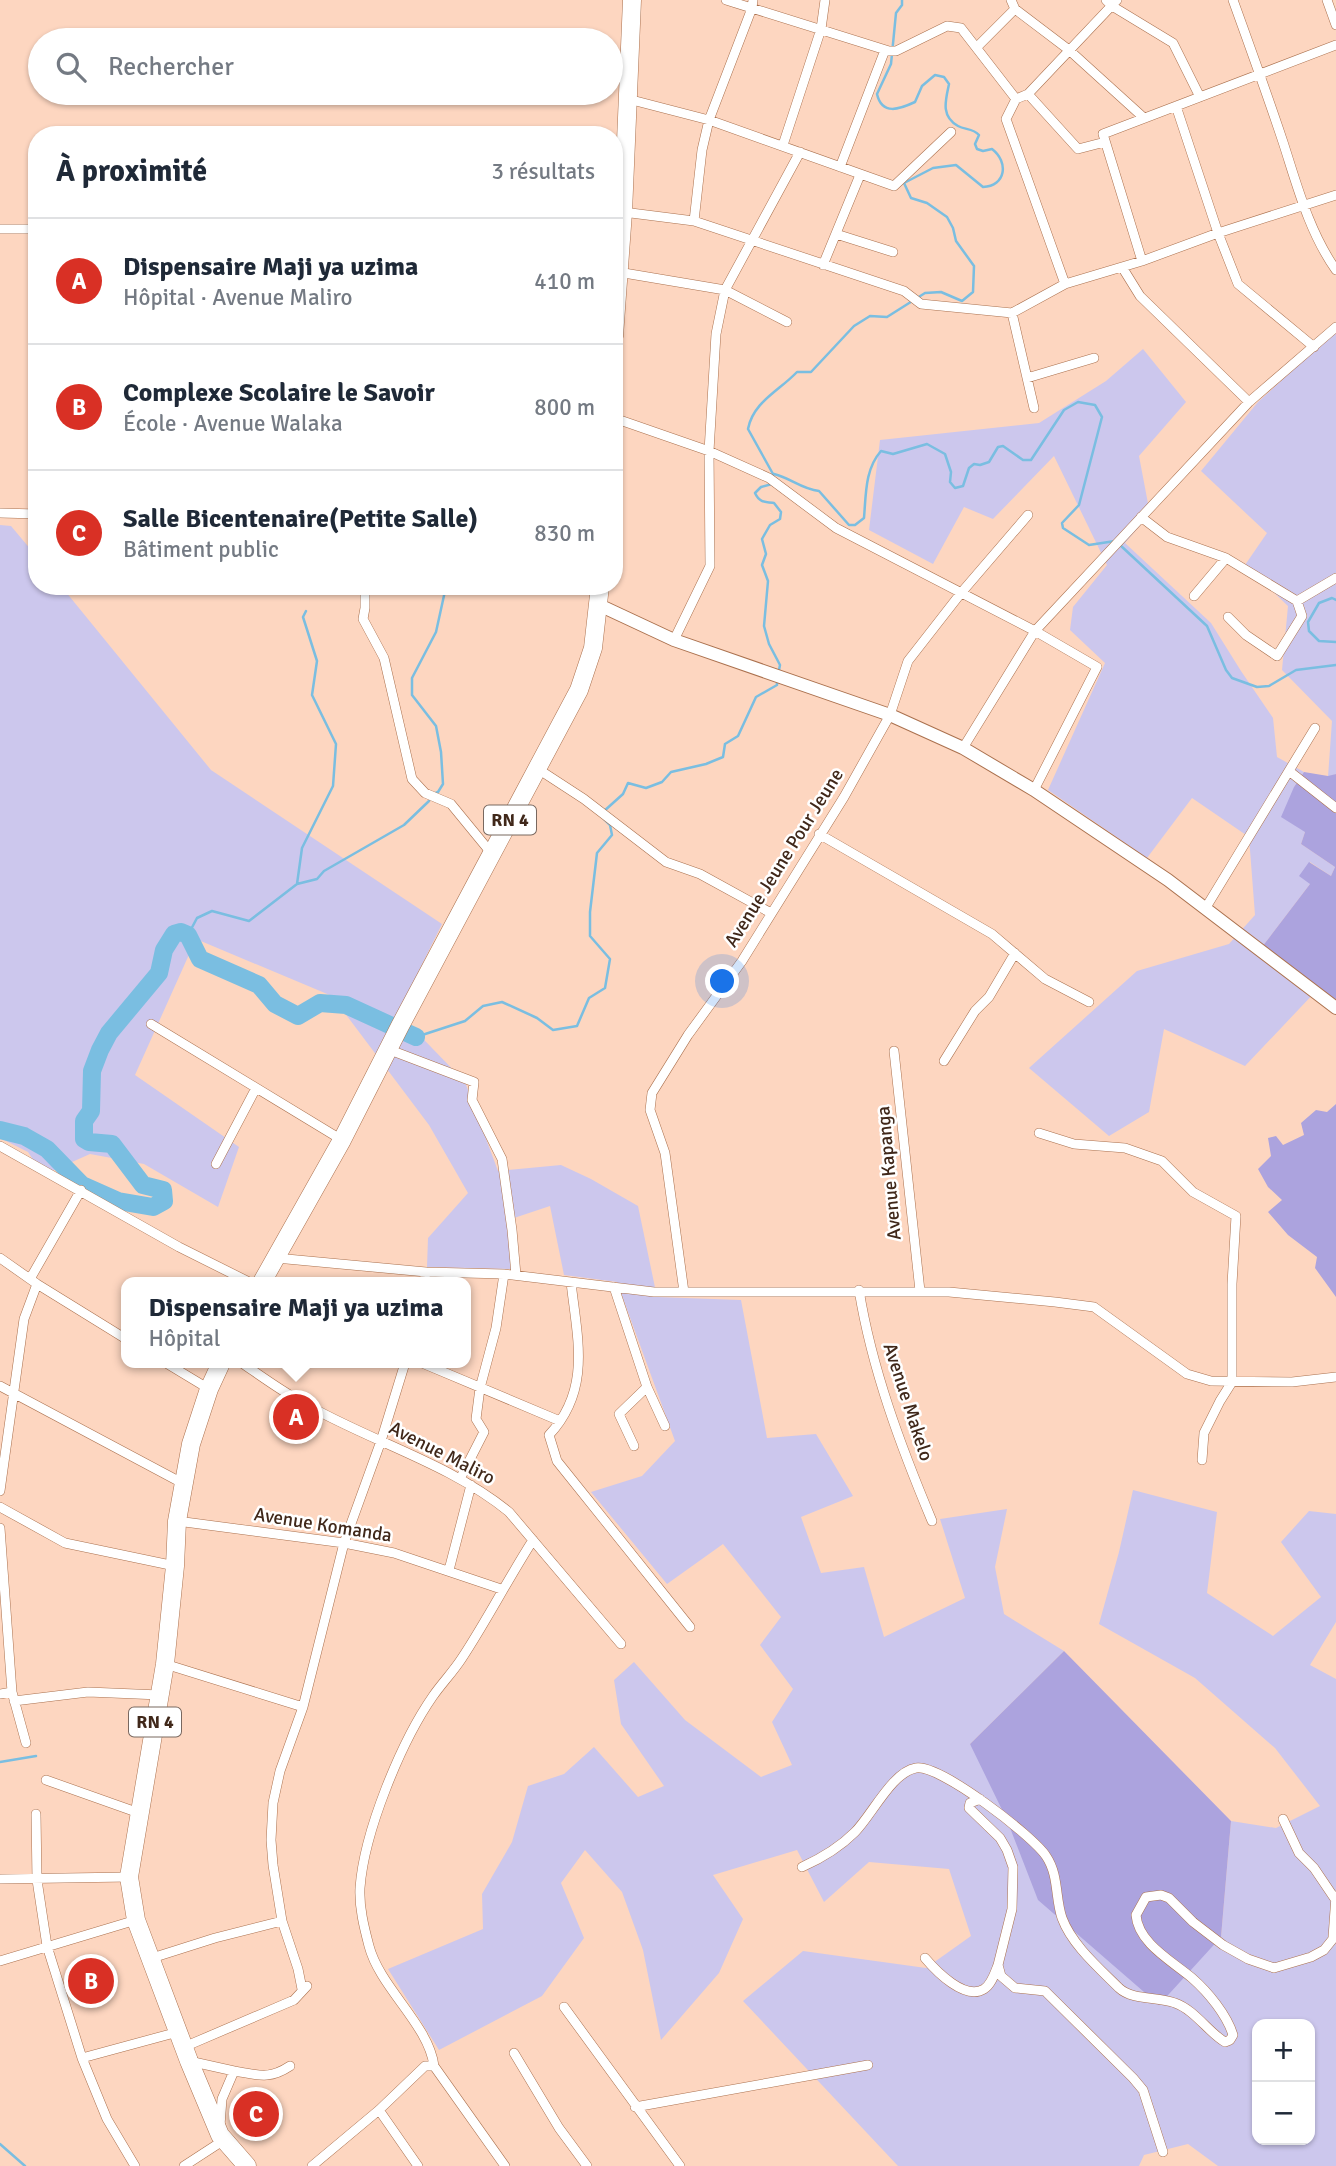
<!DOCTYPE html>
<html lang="fr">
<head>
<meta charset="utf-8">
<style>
	:root { --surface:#fff; --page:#f2f2f3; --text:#1f2937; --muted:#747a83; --line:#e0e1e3; --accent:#d93025 }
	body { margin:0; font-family:Signika,sans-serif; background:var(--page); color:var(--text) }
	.controls { position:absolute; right:21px; bottom:21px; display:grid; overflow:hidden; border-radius:14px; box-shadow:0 2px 5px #0004 }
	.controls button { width:63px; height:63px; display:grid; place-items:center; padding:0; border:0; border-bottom:2px solid var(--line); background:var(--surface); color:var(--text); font:35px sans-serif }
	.you { position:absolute; left:723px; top:982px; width:24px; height:24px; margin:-18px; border:5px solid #fff; border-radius:50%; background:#1a73e8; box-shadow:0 0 0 10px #1a73e833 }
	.badge { display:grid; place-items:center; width:46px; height:46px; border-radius:50%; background:var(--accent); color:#fff; font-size:23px; font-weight:700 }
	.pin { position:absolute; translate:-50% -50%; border:4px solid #fff; box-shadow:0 2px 7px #0006 }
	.popup { position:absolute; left:121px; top:1277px; width:350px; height:91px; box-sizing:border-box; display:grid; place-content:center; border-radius:14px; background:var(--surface); filter:drop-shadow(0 2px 5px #0005); font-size:23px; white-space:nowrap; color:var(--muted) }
	.popup b { font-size:26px; color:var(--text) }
	.popup::after { content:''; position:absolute; left:50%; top:100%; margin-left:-14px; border:14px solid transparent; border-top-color:var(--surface) }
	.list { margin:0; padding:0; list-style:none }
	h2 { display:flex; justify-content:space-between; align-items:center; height:91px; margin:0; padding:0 28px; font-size:30px }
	h2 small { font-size:23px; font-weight:400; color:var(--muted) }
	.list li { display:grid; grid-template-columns:46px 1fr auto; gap:21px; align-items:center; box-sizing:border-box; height:126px; padding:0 28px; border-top:2px solid var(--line) }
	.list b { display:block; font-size:26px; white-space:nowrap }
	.list p { margin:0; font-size:23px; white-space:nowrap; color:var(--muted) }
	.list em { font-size:23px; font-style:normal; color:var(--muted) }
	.icon { flex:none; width:38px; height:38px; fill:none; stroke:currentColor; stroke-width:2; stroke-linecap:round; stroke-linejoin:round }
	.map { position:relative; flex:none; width:1336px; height:2166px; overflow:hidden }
	.search { position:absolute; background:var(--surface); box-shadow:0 2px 5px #0004; left:28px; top:28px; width:595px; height:77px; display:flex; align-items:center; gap:18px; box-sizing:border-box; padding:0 24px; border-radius:38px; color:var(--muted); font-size:26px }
	.panel { position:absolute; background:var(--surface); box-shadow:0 2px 5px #0004; left:28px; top:126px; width:595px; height:469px; border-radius:28px }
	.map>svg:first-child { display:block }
</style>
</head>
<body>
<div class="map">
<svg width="1336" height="2166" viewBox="0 0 1336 2166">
	<rect width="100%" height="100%" fill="#fdd6c0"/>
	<path fill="#ccc7ed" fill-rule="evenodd" d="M1336,331V774L1328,777L1332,721L1282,670L1288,606L1245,565L1267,533L1201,471L1258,402Z
		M1143,349L1186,402L1139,456L1150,514L1125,543L1211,623L1241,671L1273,718L1277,757L1304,772L1294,787L1305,832L1301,844L1335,867L1331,876L1310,862V884L1262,947L1318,989L1245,1066L1164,1029L1149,1112L1109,1136L1029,1068L1137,971L1229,944L1255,915L1249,837L1192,798L1147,858L1048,790L1105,663L1070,630L1073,607L1107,565L1054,456L993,519L964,507L933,564L869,530L880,440L1039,423L1106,381Z
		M0,525L11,526L37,557V586H61L211,770L442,924L398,1013L465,1082L498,1171L561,1165L591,1179L638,1206L657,1297L741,1300L767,1438L816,1434L853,1496L801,1517L821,1573L864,1567L884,1637L965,1598L940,1519L1007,1509L995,1567L1004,1614L1064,1651L970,1744L1221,1937L1231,1821L1276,1828L1320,1806L1275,1748L1195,1678L1099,1624L1119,1552L1133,1490L1217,1512L1207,1593L1273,1636L1321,1597L1281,1542L1309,1511L1336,1514V1622L1310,1665L1336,1679V2166H1218L1188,2144L1144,2155L1139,2166H898L743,2001L803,1951L926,1968L971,1936L949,1869L869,1862L824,1902L797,1850L713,1875L743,1919L719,1973L661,2040L643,1950L622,1892L585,1850L561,1883L584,1938L542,1996L439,2050L388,1969L483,1929L482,1894L512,1842L528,1786L564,1774L594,1747L638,1797L664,1786L621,1724L614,1680L634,1662L685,1720L761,1777L792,1765L772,1722L793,1689L760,1645L781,1617L723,1544L667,1584L591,1492L642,1476L675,1441L617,1282L564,1275L550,1206L508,1220L511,1269L427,1267L428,1238L468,1193L429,1125L332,996L196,939L135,1075L239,1147L218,1207L144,1164L90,1154L43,1175L28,1152L0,1138ZM1257,2024H1310V2140H1257Z"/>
	<path fill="#aca3de" d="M1304,772L1328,776L1336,774V1003L1262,947L1310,884L1299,876L1309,862L1331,876L1335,867L1301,844L1305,832L1281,817L1294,787Z
		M1336,1104V1297L1315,1268L1317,1257L1288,1235L1268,1212L1282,1200L1268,1187L1258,1169L1271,1156L1268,1138L1276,1136L1283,1145L1304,1135L1301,1123L1316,1110L1327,1112Z
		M1064,1651L1231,1821L1221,1937L1159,2005L1038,1900L1007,1820L970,1744Z"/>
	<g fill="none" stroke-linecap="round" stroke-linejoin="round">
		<path stroke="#7abee1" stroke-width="2.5" d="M774,474C791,478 801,489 819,491L849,525H855L864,518C866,494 865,469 881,451L893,454L927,444L945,454L951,472L950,482L955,488L963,486L969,468L974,464L980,465L989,462L998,447L1003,446L1023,460H1031L1064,410L1078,402L1095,405L1102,417L1079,505L1062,523L1063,528L1089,545L1115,541
			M773,478V474L748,429C753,402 779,391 797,372H811L854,326L870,316L887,317L925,293L941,292L962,301L973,292L974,266L956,241L953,228L947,217L927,203L911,198L904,183L933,168L956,165L983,187C1006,186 1009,162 992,149L983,151L977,149L975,144L979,135C973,128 965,130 958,126C940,116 946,99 949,84L944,77L935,75L922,86L915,102C900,109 882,116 877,94L891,64L896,13L902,5V0
			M772,484L761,487L755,493C759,502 764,502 774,503L781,512L780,519L770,525L762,539L766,554L762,565L768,581L764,626L769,644L780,665L779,670
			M1120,545L1207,626L1226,670L1232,678L1257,687L1269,686L1296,670L1336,665
			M1336,600L1332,598L1319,603L1308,622L1309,631L1319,641L1336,642
			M433,794L438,792L443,784L441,752L436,726L412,695V678L436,632L445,591L443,586
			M603,812L623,794L628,783L646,788L662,782L671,772L706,764L723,757L725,744L738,736L756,697L777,685V680
			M297,884L302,848L333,786L336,744L312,695L317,661L303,617L306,611
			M188,935L197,918L212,911L249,921L297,884L317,879L324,871L404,825L429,801
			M416,1037L465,1021L483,1006L502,1002L537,1018L553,1030L577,1026L589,998L605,988L610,959L590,936V912L597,853L612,835L610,825L604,819
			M0,1762L36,1756
			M0,2144L25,2166"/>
		<path stroke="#7abee1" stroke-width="18" d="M0,1130L24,1136L47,1149L82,1185L118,1201L153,1207L164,1201L163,1190L143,1185L112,1144L89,1142L84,1139V1121L91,1111L92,1071L100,1050L109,1033L159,973L164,950L174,934L181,932L188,935L200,959L259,985L275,1004L298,1016L320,1003L346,1005L416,1037"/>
		<g stroke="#ab714e" stroke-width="10">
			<path id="street" d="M726,0L889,51H896L947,26L961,28L1016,99L1028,94L1117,0
				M1011,0L1015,9L1069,50L1144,118
				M1106,0L1112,6L1173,43L1200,97
				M1233,0C1250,47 1267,94 1283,142C1297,185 1309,232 1336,270
				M1327,0L1336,25
				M977,47L1015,9
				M1028,94L1078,149L1105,142
				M628,99L709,120L894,186L951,132
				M1016,99L1006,119L1065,284
				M1176,106L1218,233L1238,284L1314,347
				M783,145L821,29L825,0
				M840,167L885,50
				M623,212L694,221L904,291L921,304L1012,313L1065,284L1142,261L1218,233L1336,195
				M694,221L702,150L709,120L752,8L753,0
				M0,229H37
				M836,234L893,252
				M1142,261L1103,134L1336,45
				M823,265L860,175
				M1122,267L1140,296L1249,402
				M618,272L725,290L787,322
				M1012,313L1034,408
				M1027,378L1094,358
				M614,418L709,451L769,478L836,528L1035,631L1097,667L1034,790
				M0,513L37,514
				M1141,517L1167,537L1226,558L1297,601L1336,578
				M365,586V608L363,619L384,658L412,779L425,793L451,804L492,854
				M1194,596L1226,558
				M1228,617L1246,635L1277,656L1302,616L1297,601
				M674,640L710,566L709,451L716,334L725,290L800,152
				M963,748L1035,631L1249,402L1336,327
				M538,769L584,799L666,862L700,874L771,913
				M1289,771L1336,808
				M819,834L992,934L1045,979L1089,1002
				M1205,909L1315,728
				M151,1024L342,1140
				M390,1050L474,1082L472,1100L502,1159L512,1230L516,1275
				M894,1051L920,1291
				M944,1061L975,1011L989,997L1015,953
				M1039,1133L1074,1144L1125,1148L1162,1161L1193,1192L1236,1216L1232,1284V1382L1220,1401L1204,1433L1202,1460
				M0,1146L179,1247L249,1282
				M216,1164L256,1088
				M0,1258L37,1284L126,1339
				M276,1258L426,1272L504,1274L654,1292H949L1055,1302L1094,1307L1187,1374L1211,1381L1292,1382L1336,1377
				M30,1279L81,1190
				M424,1282L426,1272
				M571,1282C577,1338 592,1389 549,1435L557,1461L690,1627
				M614,1287L647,1387L665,1426
				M859,1290C872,1370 901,1447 932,1521
				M684,1292L665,1153L650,1110L652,1093L688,1035L742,961L844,797L890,715L908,661L961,593L1028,515
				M166,1363L209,1389
				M242,1363C261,1376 280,1390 300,1401C368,1441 448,1462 509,1512L621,1644
				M422,1363L560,1421
				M0,1386L184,1484
				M634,1446L619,1414L647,1387
				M460,1479L484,1432L476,1419L480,1388L496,1328L504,1274
				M0,1491L24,1319L37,1284
				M0,1507L65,1543L175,1566
				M177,1521L344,1543L394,1553L501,1589
				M0,1528L12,1692L26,1743
				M449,1570L471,1485
				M165,1664L303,1707
				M0,1694L12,1692
				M14,1701L88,1692L160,1695
				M46,1780L139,1813
				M980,1799L970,1803L969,1808L1000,1838L1007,1850L1013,1867L1012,1909L998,1965L1001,1976L1015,1988L1045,1991L1133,2078L1143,2090L1163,2152
				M36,1814L37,1880L47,1946L82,2058L107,2119L135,2166
				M1283,1819L1299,1853L1314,1868L1335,1899
				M802,1867C822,1858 839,1848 855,1832C872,1815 892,1772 916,1768C940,1764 1033,1836 1046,1856C1059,1875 1055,1898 1062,1918C1072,1945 1099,1968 1119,1988C1133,2001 1158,1996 1175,2003C1195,2010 1209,2033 1225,2042L1230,2040L1233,2035C1227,2015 1208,1992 1192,1978C1172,1961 1138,1943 1136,1915L1146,1897L1161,1895L1169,1898L1193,1922L1223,1945L1248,1959L1274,1968L1311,1957L1324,1950L1336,1935
				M0,1879L129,1877
				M1333,1937L1336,1896
				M152,1958L215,1938L282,1921
				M925,1958C936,1971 965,2001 984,1989C992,1984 995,1972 998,1965
				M0,1961L136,1920
				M564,2007L680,2166
				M184,2047L294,2000L307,1986L302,1989L298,1969L282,1921L273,1865L271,1840L273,1803L280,1771L303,1707L344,1543L381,1441L405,1363
				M514,2053L559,2128L587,2166
				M82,2058L178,2032
				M189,2061L234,2071
				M635,2107L868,2065
				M379,2110L418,2166
				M220,2126L222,2099L234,2071C258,2075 269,2080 290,2066
				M184,2166L224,2140
				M312,2166L379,2110L425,2066H434
				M505,2166L434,2066C429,2025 380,1988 369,1946C364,1927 359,1907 360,1888C364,1832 401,1742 433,1696C442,1683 453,1672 462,1658C487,1620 508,1579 533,1540"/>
		</g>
		<g stroke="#ab714e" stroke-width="14">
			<path id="secondary" d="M599,605L674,640L890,715L963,748L1034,790L1168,880L1336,1008"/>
		</g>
		<g stroke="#ab714e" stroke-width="19">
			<path id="highway" d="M614,336L623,212L632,0
				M262,1282L342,1140L400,1026L579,690L593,648L600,586
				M221,1363L209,1389L191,1444L177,1521L175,1566L165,1664L129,1877L136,1920L189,2061L220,2135L247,2166"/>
		</g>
		<use href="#street" stroke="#fff" stroke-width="9"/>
		<use href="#secondary" stroke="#fff" stroke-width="12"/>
		<use href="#highway" stroke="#fff" stroke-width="18"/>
	</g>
	<g text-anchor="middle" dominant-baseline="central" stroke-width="5" stroke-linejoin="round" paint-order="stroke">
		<g fill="#fff" stroke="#79685f" stroke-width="2">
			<rect x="484" y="805.5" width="52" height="29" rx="5"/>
			<rect x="129" y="1707.5" width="52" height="29" rx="5"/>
		</g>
		<g font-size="18" font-weight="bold" fill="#40281a">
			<text x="510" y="820">RN 4</text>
			<text x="155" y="1722">RN 4</text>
		</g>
		<g font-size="19" fill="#40281a" stroke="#fff">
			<text transform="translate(784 858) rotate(-58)">Avenue Jeune Pour Jeune</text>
			<text transform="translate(889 1173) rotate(-95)">Avenue Kapanga</text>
			<text transform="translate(908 1402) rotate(72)">Avenue Makelo</text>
			<text transform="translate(442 1453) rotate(27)">Avenue Maliro</text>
			<text transform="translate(323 1525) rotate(9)">Avenue Komanda</text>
		</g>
	</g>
</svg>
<div class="controls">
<button>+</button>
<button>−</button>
</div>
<div class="you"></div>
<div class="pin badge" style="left:296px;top:1417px">A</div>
<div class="popup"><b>Dispensaire Maji ya uzima</b>Hôpital</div>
<div class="pin badge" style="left:91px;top:1981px">B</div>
<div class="pin badge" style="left:256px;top:2114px">C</div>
<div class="search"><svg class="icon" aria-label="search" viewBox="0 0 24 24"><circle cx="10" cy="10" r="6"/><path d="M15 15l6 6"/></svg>Rechercher</div>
<section class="panel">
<h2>À proximité<small>3 résultats</small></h2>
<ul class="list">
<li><span class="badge">A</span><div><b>Dispensaire Maji ya uzima</b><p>Hôpital · Avenue Maliro</p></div><em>410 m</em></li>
<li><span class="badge">B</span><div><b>Complexe Scolaire le Savoir</b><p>École · Avenue Walaka</p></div><em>800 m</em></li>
<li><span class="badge">C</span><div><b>Salle Bicentenaire(Petite Salle)</b><p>Bâtiment public</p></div><em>830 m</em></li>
</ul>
</section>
</div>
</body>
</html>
